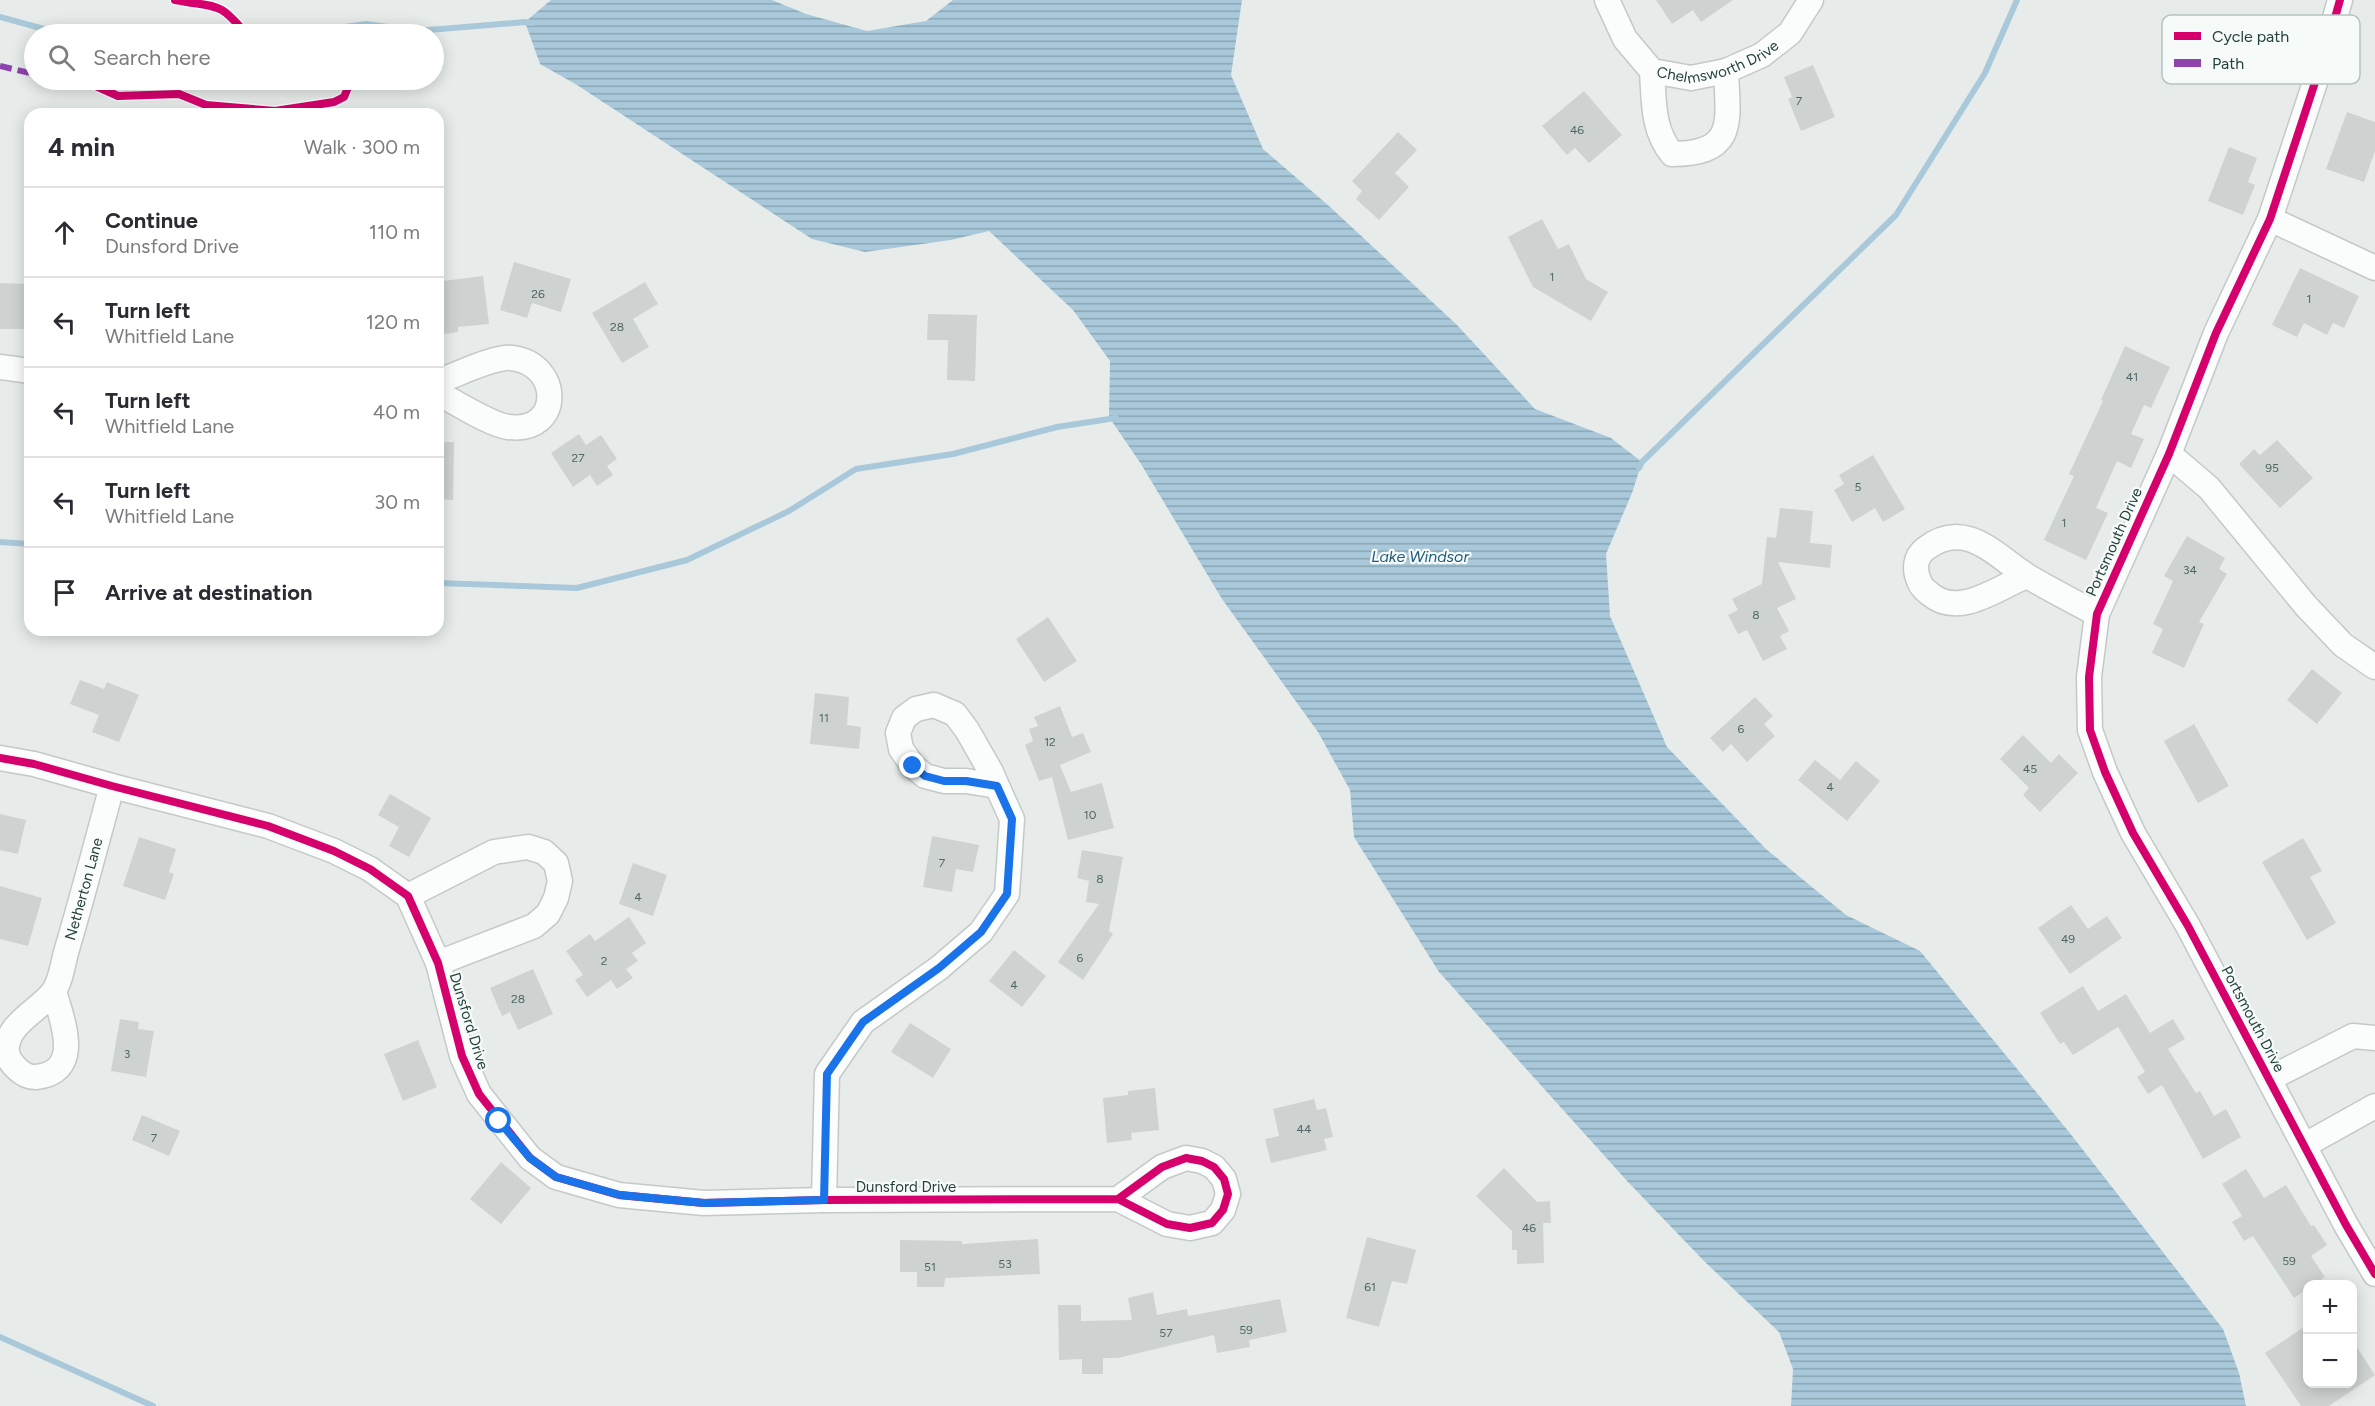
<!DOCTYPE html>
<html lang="en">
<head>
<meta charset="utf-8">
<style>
	:root { --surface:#fff; --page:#f7f7f7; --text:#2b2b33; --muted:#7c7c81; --line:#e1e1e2 }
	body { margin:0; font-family:Figtree,sans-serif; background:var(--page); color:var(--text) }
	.controls { position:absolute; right:18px; bottom:18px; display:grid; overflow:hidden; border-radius:12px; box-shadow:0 3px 15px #0003 }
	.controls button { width:54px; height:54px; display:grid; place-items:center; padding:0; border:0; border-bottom:2px solid var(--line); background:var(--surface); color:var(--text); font:30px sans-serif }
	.stop { position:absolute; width:18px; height:18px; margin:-14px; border:4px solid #1a73e8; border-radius:50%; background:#fff }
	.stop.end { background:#1a73e8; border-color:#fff; box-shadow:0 2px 6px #0008 }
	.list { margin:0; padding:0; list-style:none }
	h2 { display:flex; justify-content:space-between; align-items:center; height:78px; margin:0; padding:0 24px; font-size:26px }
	h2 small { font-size:20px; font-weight:400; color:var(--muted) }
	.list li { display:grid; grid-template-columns:39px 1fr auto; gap:18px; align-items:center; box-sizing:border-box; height:90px; padding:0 24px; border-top:2px solid var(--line) }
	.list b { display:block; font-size:22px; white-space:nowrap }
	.list p { margin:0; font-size:20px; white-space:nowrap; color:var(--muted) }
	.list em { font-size:20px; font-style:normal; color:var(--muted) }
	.icon { flex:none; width:33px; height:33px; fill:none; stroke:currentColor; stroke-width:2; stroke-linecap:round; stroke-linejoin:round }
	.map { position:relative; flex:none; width:2375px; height:1406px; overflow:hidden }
	.search { position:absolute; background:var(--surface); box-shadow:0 3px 15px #0003; left:24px; top:24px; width:420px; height:66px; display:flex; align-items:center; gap:15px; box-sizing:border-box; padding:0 21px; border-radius:33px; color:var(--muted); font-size:22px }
	.panel { position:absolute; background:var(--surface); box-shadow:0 3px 15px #0003; left:24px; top:108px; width:420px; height:528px; border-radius:18px }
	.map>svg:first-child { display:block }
</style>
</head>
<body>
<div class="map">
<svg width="2375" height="1406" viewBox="0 0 2375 1406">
	<defs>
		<pattern id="water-rules" width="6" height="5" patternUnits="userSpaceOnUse" patternTransform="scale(1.5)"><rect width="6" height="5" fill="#a9c9da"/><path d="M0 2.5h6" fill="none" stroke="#89a5b2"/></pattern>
	</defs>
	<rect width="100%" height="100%" fill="#e7eceb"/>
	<path fill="url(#water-rules)" d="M551,0H772L806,14L867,31L926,21L953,0H1242L1231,75L1263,149L1329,206L1456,324L1535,409L1611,438L1642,462L1632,493L1606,554L1610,616L1667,747L1766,849L1846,915L1920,951L2069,1132L2223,1329L2239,1373L2246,1406H1791L1793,1369L1779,1332L1705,1262L1628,1182L1439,972L1354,837L1350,790L1318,732L1222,599L1141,464L1109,417L1110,361L1073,310L989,231L951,240L865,252L812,239L577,85L540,64L525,22Z"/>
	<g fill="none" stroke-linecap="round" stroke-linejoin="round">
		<path stroke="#a9c9da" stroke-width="6" d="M0,17L62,34
			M118,34L143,31L153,34
			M295,34L366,24L417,31L525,22L533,23
			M1639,468L1642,462L1896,215L1985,73L2017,0
			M0,542L30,544
			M438,583L577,588L687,560L789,511L856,469L953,454L1057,427L1116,418
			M0,1337L153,1406"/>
	</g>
	<path fill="#ced3d2" d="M1656,0H1733L1701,22L1693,10L1672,24Z
		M1813,65L1835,117L1801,131L1788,99L1792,97L1784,77Z
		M1584,91L1622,135L1589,163L1575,148L1567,155L1542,126Z
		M2347,112L2375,122V151L2364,182L2326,169Z
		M1398,132L1417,150L1395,173L1409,187L1379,220L1356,199L1362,191L1352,181Z
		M2229,147L2257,158L2248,182L2255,185L2243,215L2208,201Z
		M1542,219L1558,249L1569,244L1586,279L1608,292L1591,321L1533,287L1508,237Z
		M514,262L571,279L561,312L532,303L527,318L500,310Z
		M2300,268L2359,296L2344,328L2333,323L2327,335L2304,323L2297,337L2272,325Z
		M483,276L489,324L458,327V332L438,335V292L444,291L442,281Z
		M645,282L658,304L633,319L649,347L622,363L592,313Z
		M0,283L27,284L26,329H0Z
		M928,314L977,315L975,381L947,380L948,340H927Z
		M2125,346L2170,367L2151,408L2144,405L2131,434L2144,439L2131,468L2117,461L2096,508L2108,513L2086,560L2044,540L2074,476L2069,474L2103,401L2101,400Z
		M579,434L586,445L601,435L617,459L607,466L613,475L597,486L590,475L573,487L551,453Z
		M2277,440L2313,478L2280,508L2239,464L2254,449L2260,455Z
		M438,442H454L453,500L438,499Z
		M1873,455L1905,509L1883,522L1875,508L1852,522L1834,490L1844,484L1839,475Z
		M1780,508L1813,511L1810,543L1832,545L1830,568L1778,562L1796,599L1777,608L1789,631L1780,636L1787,649L1763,661L1747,630L1738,634L1728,615L1738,610L1732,599L1762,584L1767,537L1776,538Z
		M2187,536L2225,558L2219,569L2227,574L2199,622L2204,624L2184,668L2152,653L2163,629L2153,624L2173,581L2164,576Z
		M1048,617L1077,661L1044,682L1016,639Z
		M2312,669L2342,693L2317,724L2287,700Z
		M80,680L104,689L107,682L139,695L119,742L92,732L99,715L70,704Z
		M815,693L849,697L847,725L861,727L859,749L810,744Z
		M1755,697L1773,716L1764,724L1775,736L1747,762L1731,744L1723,752L1710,738Z
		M1060,706L1072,737L1083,733L1091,752L1060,765L1071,792L1102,783L1114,828L1068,840L1052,777L1039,781L1025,745L1033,741L1029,729L1038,726L1034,717Z
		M2194,724L2229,786L2198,803L2164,741Z
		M2023,735L2051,763L2059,754L2078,773L2040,812L2023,795L2029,788L2000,759Z
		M1815,760L1840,780L1856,761L1880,781L1847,821L1798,780Z
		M390,794L431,818L409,857L389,846L399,827L378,815Z
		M0,814L26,820L18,854L0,850Z
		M932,836L979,845L973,872L956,869L952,892L923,887Z
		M139,837L176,849L169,872L174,874L165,900L123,886Z
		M2303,838L2322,871L2310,877L2336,923L2307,940L2262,862Z
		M1082,850L1123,857L1109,931L1113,934L1083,980L1058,962L1099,904L1086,902L1089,881L1077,878Z
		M633,863L667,875L653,916L619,904Z
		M0,886L42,898L28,946L0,939Z
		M2071,905L2088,929L2107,916L2122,938L2070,974L2038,928Z
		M629,917L646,943L632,953L638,961L626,969L633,978L617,989L611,980L587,997L575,980L583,975L566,951L590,934L595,941Z
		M1014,950L1046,976L1022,1007L989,981Z
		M533,969L553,1014L518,1030L510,1012L502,1016L490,988Z
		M2083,986L2098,1011L2126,994L2150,1033L2173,1019L2185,1039L2168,1049L2196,1093L2200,1091L2214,1116L2226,1109L2241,1137L2203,1159L2162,1085L2148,1094L2137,1077L2145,1072L2118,1027L2073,1055L2064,1042L2060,1044L2040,1013Z
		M120,1019L139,1022L138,1029L154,1031L146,1077L111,1071Z
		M910,1023L951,1049L933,1078L891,1052Z
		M418,1040L437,1087L403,1101L384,1054Z
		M1155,1088L1159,1130L1131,1133L1132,1140L1107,1143L1103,1098L1128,1095V1091Z
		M1314,1099L1317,1110L1326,1108L1333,1137L1324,1139L1327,1150L1271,1163L1265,1139L1279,1136L1273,1109Z
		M142,1115L180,1131L169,1156L132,1140Z
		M501,1162L531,1188L501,1224L470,1199Z
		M1504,1168L1537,1202L1550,1201L1551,1223H1543L1544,1263L1517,1264V1250H1512V1231L1476,1196Z
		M2246,1169L2264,1198L2286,1185L2311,1226L2314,1225L2327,1245L2311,1256L2325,1277L2314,1284H2307V1289L2294,1298L2253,1236L2244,1241L2232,1222L2242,1216L2222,1184Z
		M1367,1237L1416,1250L1407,1284L1392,1281L1379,1327L1346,1318Z
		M1038,1239L1040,1274L945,1278L944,1287H917V1272H900V1240L962,1241V1244Z
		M1153,1292L1157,1315L1187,1309L1188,1316L1280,1299L1287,1332L1249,1340L1250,1347L1217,1353L1214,1335L1118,1358H1103V1374H1082V1359L1059,1360L1058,1305H1081V1321L1132,1320L1128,1298Z
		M2307,1325V1383H2352V1340L2375,1375L2329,1406H2301L2265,1353Z"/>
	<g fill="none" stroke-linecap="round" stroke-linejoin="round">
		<g stroke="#c4c9c8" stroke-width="27">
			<g id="minor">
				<path id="s1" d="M1607,0L1625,39L1652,71L1691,78L1726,71L1762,55L1790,33L1811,0"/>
				<path d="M2340,0L2327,46L2270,219L2216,333L2169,454L2097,614L2089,677L2090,730L2105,772L2133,833L2188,926L2346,1225L2375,1274"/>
				<path d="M1652,71C1654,101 1652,129 1672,154C1737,154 1728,121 1726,71"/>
				<path d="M2270,219L2375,268"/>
				<path d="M0,367L30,371"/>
				<path d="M438,381C457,375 494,356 512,358C562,364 563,434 508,427C491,425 455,402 438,393"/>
				<path d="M2169,454L2209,488L2306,606L2343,645L2375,667"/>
				<path d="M2027,576C1998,587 1959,619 1930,594C1925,590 1921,587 1919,581C1914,569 1915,557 1925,549C1966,517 1996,557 2029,577C2051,590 2074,602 2097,614"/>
				<path d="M0,758L34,764L112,786L268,826L334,851L370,869L408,896L438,963L462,1056L479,1094L530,1158L556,1177L619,1195L704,1203L824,1200L1118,1199L1167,1224L1190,1228L1212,1223L1223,1210L1228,1194L1224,1179L1214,1167L1202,1161L1186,1158L1162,1167L1118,1199"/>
				<path d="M408,896L494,852L528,847L544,852L556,863L560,881L556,898L548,914L534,926L438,963"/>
				<path id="s2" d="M54,991C62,1020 84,1072 36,1077C24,1078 9,1064 7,1052C4,1025 40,1010 53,992C61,982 63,962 67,949C83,895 97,841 112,786"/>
				<path d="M2269,1079L2353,1036L2375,1038"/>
				<path d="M2305,1145L2375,1106"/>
				<path d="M824,1200L827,1074L863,1022L939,968L981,932L1007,894L1012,819L997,786L991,772L967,730L955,714L934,705L916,709L904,718L898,733L901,749L913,766L925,776L944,781H966L997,786"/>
			</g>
		</g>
		<use href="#minor" stroke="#fbfcfc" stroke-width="24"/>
		<path stroke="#8e44ad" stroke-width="6" stroke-dasharray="12 6" stroke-linecap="butt" d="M0,66L34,74"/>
		<g stroke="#f6faf9" stroke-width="11">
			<path id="cycleway" d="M175,0C217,8 218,0 246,34
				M2340,0L2327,46L2270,219L2216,333L2169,454L2097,614L2089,677L2090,730L2105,772L2133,833L2188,926L2346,1225L2375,1274
				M53,80L87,82L118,96L179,94L206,105L275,111L334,102L344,97L349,85L348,80
				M0,758L34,764L112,786L268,826L334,851L370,869L408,896L438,963L462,1056L479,1094L530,1158L556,1177L619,1195L704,1203L824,1200L1118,1199L1167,1224L1190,1228L1212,1223L1223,1210L1228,1194L1224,1179L1214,1167L1202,1161L1186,1158L1162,1167L1118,1199"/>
		</g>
		<use href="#cycleway" stroke="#d6006c" stroke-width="8"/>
	</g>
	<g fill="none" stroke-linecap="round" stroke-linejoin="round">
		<path stroke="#1a73e8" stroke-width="8" d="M499,1121L530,1158L556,1177L620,1195L704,1203L824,1200L827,1074L863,1022L939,968L981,932L1007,894L1012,819L997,786L966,781H944L925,776L913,766"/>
	</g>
	<g text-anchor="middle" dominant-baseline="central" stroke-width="4.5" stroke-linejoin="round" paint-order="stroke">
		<g font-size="12" fill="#4f6664">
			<text x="1799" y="101">7</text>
			<text x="1577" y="130">46</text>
			<text x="1552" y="277">1</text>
			<text x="538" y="294">26</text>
			<text x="2309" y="299">1</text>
			<text x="617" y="327">28</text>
			<text x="2132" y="377">41</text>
			<text x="578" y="458">27</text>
			<text x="2272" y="468">95</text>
			<text x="1858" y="487">5</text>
			<text x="2064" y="523">1</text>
			<text x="2190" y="570">34</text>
			<text x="1756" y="615">8</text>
			<text x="824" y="718">11</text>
			<text x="1741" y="729">6</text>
			<text x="1050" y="742">12</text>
			<text x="2030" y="769">45</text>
			<text x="1830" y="787">4</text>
			<text x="1090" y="815">10</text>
			<text x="942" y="863">7</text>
			<text x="1100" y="879">8</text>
			<text x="638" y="897">4</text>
			<text x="2068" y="939">49</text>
			<text x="1080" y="958">6</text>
			<text x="604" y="961">2</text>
			<text x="1014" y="985">4</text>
			<text x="518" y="999">28</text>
			<text x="127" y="1054">3</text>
			<text x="1304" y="1129">44</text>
			<text x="154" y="1138">7</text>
			<text x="1529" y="1228">46</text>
			<text x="2289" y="1261">59</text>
			<text x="1005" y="1264">53</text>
			<text x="930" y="1267">51</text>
			<text x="1370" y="1287">61</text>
			<text x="1246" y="1330">59</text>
			<text x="1166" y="1333">57</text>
		</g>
		<g font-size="15" fill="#24403e" stroke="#f6faf9">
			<text stroke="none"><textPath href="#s1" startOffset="154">Chelmsworth Drive</textPath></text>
			<text transform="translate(2114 542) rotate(-66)">Portsmouth Drive</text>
			<text stroke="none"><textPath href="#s2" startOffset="332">Netherton Lane</textPath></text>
			<text transform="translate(2253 1019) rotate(62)">Portsmouth Drive</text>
			<text transform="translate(469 1021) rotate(73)">Dunsford Drive</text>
			<text x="906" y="1187">Dunsford Drive</text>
		</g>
		<g font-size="16" font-style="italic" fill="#1e5a7c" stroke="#f6faf9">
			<text x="1420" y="556">Lake Windsor</text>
		</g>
	</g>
	<rect x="2162" y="15" width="198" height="69" rx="9" fill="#f6faf9" stroke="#b7c2c1" stroke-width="1.5"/>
	<rect x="2174" y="32" width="27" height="8" fill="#d6006c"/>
	<rect x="2174" y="59" width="27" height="8" fill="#8e44ad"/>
	<g font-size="16" fill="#24403e">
		<text x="2212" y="42">Cycle path</text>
		<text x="2212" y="69">Path</text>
	</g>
</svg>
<div class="controls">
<button>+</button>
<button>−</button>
</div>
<div class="stop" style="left:499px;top:1121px"></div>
<div class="stop end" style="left:913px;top:766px"></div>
<div class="search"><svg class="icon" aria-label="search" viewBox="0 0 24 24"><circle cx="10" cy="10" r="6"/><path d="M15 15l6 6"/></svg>Search here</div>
<section class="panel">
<h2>4 min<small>Walk · 300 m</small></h2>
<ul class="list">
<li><svg class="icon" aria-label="ahead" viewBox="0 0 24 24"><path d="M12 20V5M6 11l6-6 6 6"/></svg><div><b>Continue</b><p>Dunsford Drive</p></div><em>110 m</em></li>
<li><svg class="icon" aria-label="left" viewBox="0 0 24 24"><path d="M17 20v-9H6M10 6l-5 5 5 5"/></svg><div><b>Turn left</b><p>Whitfield Lane</p></div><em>120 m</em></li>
<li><svg class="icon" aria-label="left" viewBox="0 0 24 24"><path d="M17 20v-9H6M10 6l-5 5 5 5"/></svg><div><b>Turn left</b><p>Whitfield Lane</p></div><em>40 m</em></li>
<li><svg class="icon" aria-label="left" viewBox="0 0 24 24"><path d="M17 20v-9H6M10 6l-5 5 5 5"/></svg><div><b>Turn left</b><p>Whitfield Lane</p></div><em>30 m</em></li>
<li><svg class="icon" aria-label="arrive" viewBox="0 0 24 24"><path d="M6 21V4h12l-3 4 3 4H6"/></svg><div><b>Arrive at destination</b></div></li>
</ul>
</section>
</div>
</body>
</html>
